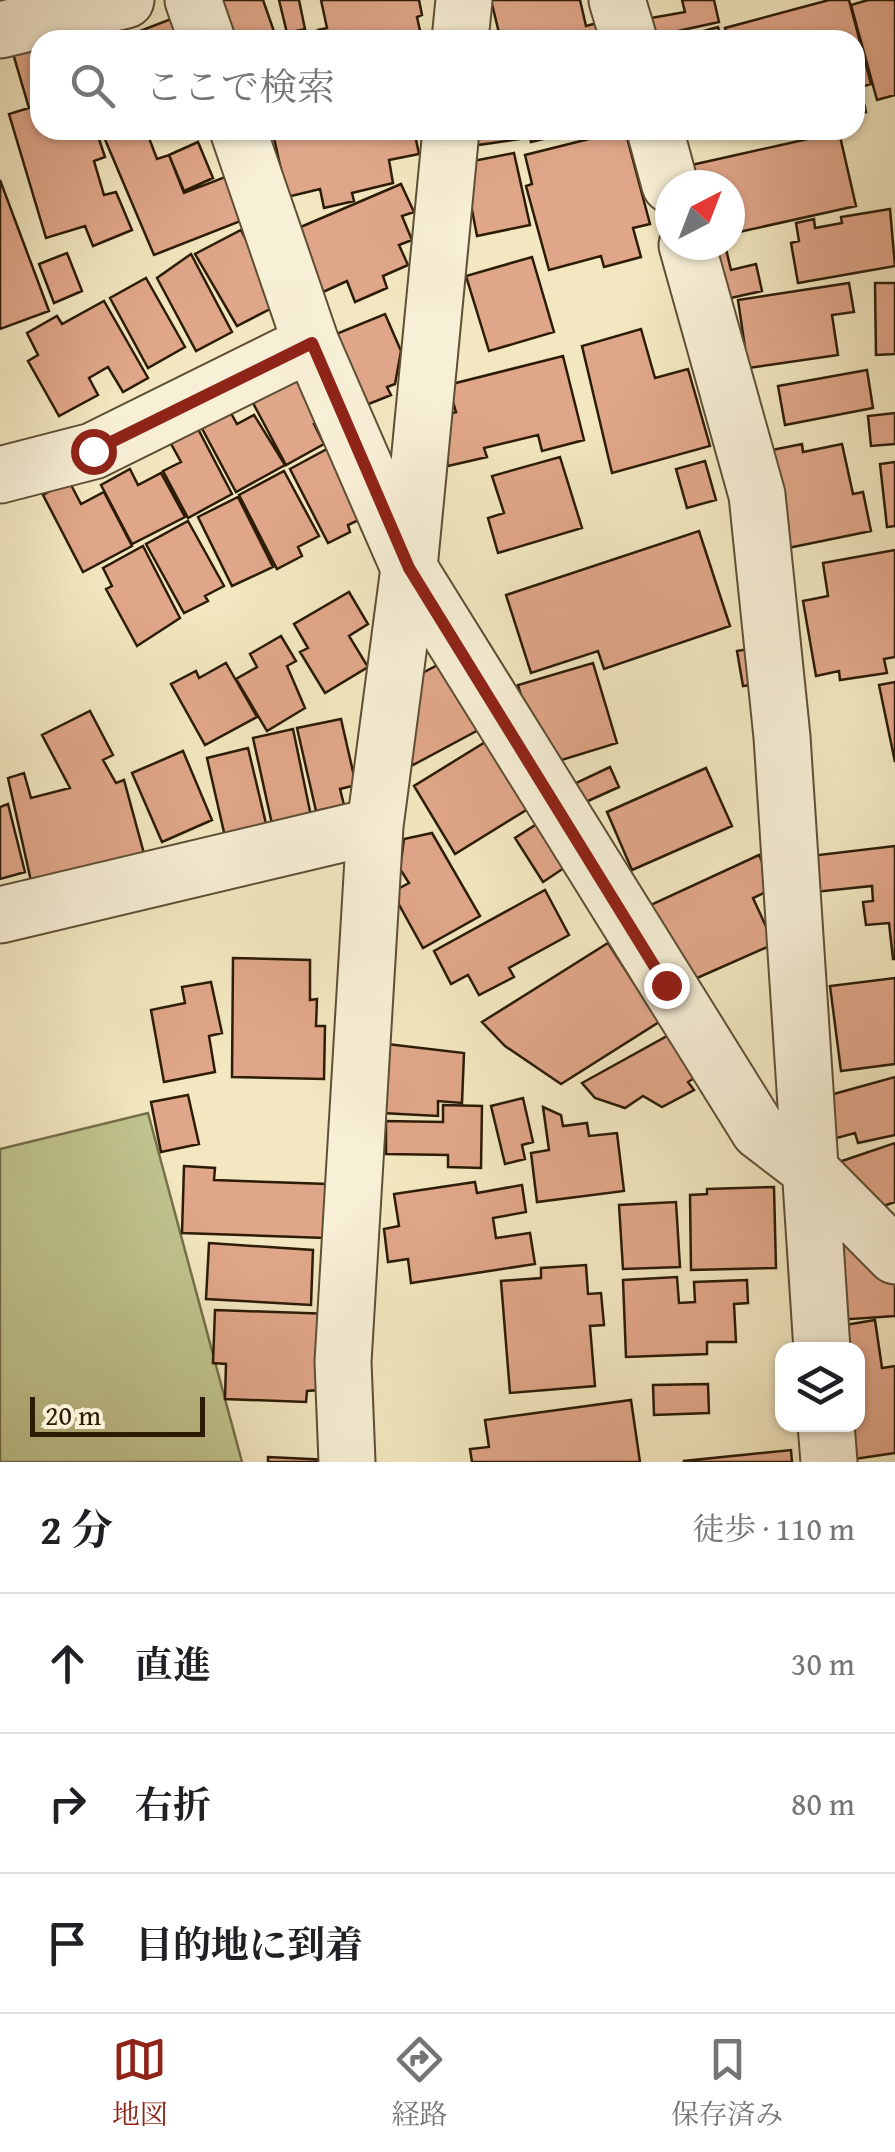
<!DOCTYPE html>
<html lang="ja">
<head>
<meta charset="utf-8">
<style>
	:root { --surface:#fff; --page:#f6f6f6; --text:#202124; --muted:#757577; --line:#e0e0e0; --accent:#8f2418 }
	body { margin:0; font-family:"Gentium Book Plus","Noto Serif JP",serif; background:var(--page); color:var(--text) }
	.controls { position:absolute; right:30px; bottom:30px; display:grid; overflow:hidden; border-radius:20px; box-shadow:0 2px 8px #0004 }
	.controls button { width:90px; height:90px; display:grid; place-items:center; padding:0; border:0; border-bottom:2px solid var(--line); background:var(--surface); color:var(--text); font:50px sans-serif }
	.compass { position:absolute; left:655px; top:170px; width:90px; height:90px; border-radius:50%; background:var(--surface); box-shadow:0 2px 8px #0004; rotate:42deg }
	.scale { position:absolute; left:30px; bottom:25px; width:175px; box-sizing:border-box; padding-left:10px; border:5px solid #2c1c06; border-top:0; font-size:28px; line-height:35px; white-space:nowrap; color:#2c1c06; -webkit-text-stroke:8px #f7efd6; paint-order:stroke }
	.stop { position:absolute; width:30px; height:30px; margin:-22px; border:8px solid #8f2418; border-radius:50%; background:#fff }
	.stop.end { background:#8f2418; border-color:#fff; box-shadow:0 2px 10px #0008 }
	.list { margin:0; padding:0; list-style:none }
	h2 { display:flex; justify-content:space-between; align-items:center; height:130px; margin:0; padding:0 40px; font-size:42px }
	h2 small { font-size:32px; font-weight:400; color:var(--muted) }
	.list li { display:grid; grid-template-columns:65px 1fr auto; gap:30px; align-items:center; box-sizing:border-box; height:140px; padding:0 40px; border-top:2px solid var(--line) }
	.list b { display:block; font-size:38px; white-space:nowrap }
	.list em { font-size:32px; font-style:normal; color:var(--muted) }
	.icon { flex:none; width:55px; height:55px; fill:none; stroke:currentColor; stroke-width:2; stroke-linecap:round; stroke-linejoin:round }
	.map { position:relative; flex:none; width:895px; height:1462px; overflow:hidden }
	.search { position:absolute; background:var(--surface); box-shadow:0 2px 8px #0004; left:30px; right:30px; top:30px; height:110px; display:flex; align-items:center; gap:25px; box-sizing:border-box; padding:0 35px; border-radius:30px; color:var(--muted); font-size:38px }
	.sheet { height:550px; background:var(--surface) }
	nav { display:flex; justify-content:space-around; align-items:center; box-sizing:border-box; height:140px; border-top:2px solid var(--line); background:var(--surface); font-size:28px; color:var(--muted) }
	nav a { display:grid; justify-items:center; gap:5px }
	nav .on { color:var(--accent) }
	.map>svg:first-child { display:block }
</style>
</head>
<body>
<div class="map">
<svg width="895" height="1462" viewBox="0 0 895 1462">
	<rect width="100%" height="100%" fill="#f2e7c0"/>
	<filter id="stains"><feTurbulence type="fractalNoise" baseFrequency=".002" numOctaves="4"/><feColorMatrix values="0 0 0 0 .2 0 0 0 0 .09 0 0 0 0 .02 0 0 0 .5 -.17"/></filter>
	<radialGradient id="worn" r=".72"><stop offset=".6" stop-color="#630" stop-opacity="0"/><stop offset="1" stop-color="#630" stop-opacity=".3"/></radialGradient>
	<path fill="#c0c48e" stroke="#76704a" stroke-width="2.5" d="M148,1113L242,1462H0V1149Z"/>
	<path fill="#e0a689" stroke="#2c1c06" stroke-width="2.5" d="M223,0H263L277,40H223L209,5Z
		M279,0H299L305,29L287,33Z
		M321,0H419L422,15L417,17L422,40H320L318,30L327,28Z
		M491,0H580L586,26L597,23L601,40H487L500,37Z
		M682,0H714L719,22L655,36L651,18L685,12Z
		M829,0H849L871,84L860,87L866,112L855,115V40H728L725,28Z
		M868,0H895V95L877,100L851,5Z
		M176,17L185,40H117Z
		M718,27L722,40H671Z
		M40,42V130H96L105,157L94,161L104,195L116,192L132,230L93,246L85,226L46,238L9,114L29,108L12,50Z
		M101,130H146L157,159L169,155L184,193L238,172L256,215L154,255Z
		M279,130H414L419,154L389,160L393,183L352,193L354,201L324,208L320,189L287,197L274,138L281,136Z
		M476,130H519L520,139L478,145Z
		M529,130H581L531,142Z
		M625,130L650,224L633,228L641,257L604,267L601,256L549,270L526,186L532,184L525,155Z
		M839,132L856,206L730,234V185H691L687,166Z
		M198,142L213,178L184,191L169,155Z
		M514,153L530,225L477,236L463,163Z
		M0,180L49,311L0,329Z
		M401,184L414,212L402,216L412,240L399,245L408,265L383,276L387,288L355,302L347,281L323,292L296,229Z
		M890,209L895,266L798,283L791,243L799,241L796,223L814,219L815,228L842,223L841,217Z
		M241,230L273,292L272,308L237,326L195,254Z
		M704,245H725L731,270L756,264L762,291L717,301Z
		M67,253L82,291L54,303L39,264Z
		M191,254L232,332L196,351L157,278Z
		M532,257L554,332L489,351L466,276Z
		M146,278L185,347L148,368L110,298Z
		M849,283L854,312L832,315L838,355L748,368L738,300Z
		M875,283H895V354L876,355Z
		M104,301L148,378L123,392L108,367L89,378L98,395L59,416L28,361L38,355L27,333L57,316L62,324Z
		M385,314L401,351L395,384L387,387L391,395L354,410L324,339Z
		M641,329L655,378L688,369L710,446L612,473L582,346Z
		M563,356L584,440L542,451L538,435L484,448L487,457L448,466L437,417L456,412L448,385Z
		M867,370L873,408L785,425L778,386Z
		M299,379L321,421L314,424L324,444L286,465L253,403Z
		M227,406L237,424L254,415L285,465L236,492L198,421Z
		M895,413V444L871,446L868,416Z
		M197,427L232,494L188,518L163,471L181,462L170,442Z
		M802,444L803,452L842,444L853,494L863,492L871,531L783,549L762,452Z
		M327,449L361,519L348,525L350,532L328,543L290,469Z
		M560,457L582,528L498,553L488,518L504,513L492,476Z
		M705,461L716,500L687,508L676,469Z
		M895,462V526L887,527L880,464Z
		M130,469L138,485L161,473L185,517L132,544L101,485Z
		M284,471L319,536L298,547L302,556L277,569L239,495Z
		M69,481L81,504L104,492L132,546L83,572L43,495Z
		M238,497L273,567L232,586L198,517Z
		M188,521L224,586L205,596L208,601L184,613L146,544Z
		M699,531L730,626L604,669L598,651L531,673L506,595Z
		M143,546L180,618L137,646L106,589L112,586L103,568Z
		M895,550V657L884,659L887,673L840,680L839,671L816,676L803,601L828,596L823,563Z
		M349,592L368,624L349,636L368,667L325,693L300,652L308,648L294,624Z
		M281,636L296,661L287,666L305,708L267,731L236,679L257,667L250,654Z
		M754,648L759,684L743,686L737,651Z
		M449,659L484,727L413,765L403,745L413,678Z
		M226,663L257,717L205,745L171,684L196,671L199,678Z
		M593,663L617,743L542,766L518,685Z
		M895,682V762L879,685Z
		M90,711L113,755L103,760L116,783L124,780L146,861L33,890L8,778L24,773L31,798L70,788L42,735Z
		M341,719L356,785L340,789L344,805L316,811L297,728Z
		M293,729L311,816L272,824L253,738Z
		M495,736L536,804L455,854L414,786Z
		M248,748L268,832L226,841L207,758Z
		M183,751L212,820L162,842L132,773Z
		M610,767L619,787L568,810L559,791Z
		M706,768L732,826L632,870L607,812Z
		M8,804L25,872L0,879V807Z
		M543,820L570,864L543,882L515,838Z
		M432,833L480,916L423,948L392,892L409,883L400,869L404,839Z
		M895,846V959H893L889,923L866,925L863,902L873,901L872,886L815,892L810,856Z
		M759,855L774,888L753,898L774,944L679,986L644,908Z
		M545,890L569,935L509,968L514,977L479,995L468,975L451,984L434,951Z
		M608,943L659,1022L561,1084L505,1046L482,1022Z
		M233,958L310,960V1000L317,999L316,1026H325L324,1079L232,1077Z
		M895,978V1064L841,1071L830,986Z
		M211,982L222,1033L209,1036L215,1072L164,1082L151,1010L185,1003L182,987Z
		M678,1030L704,1072L688,1082L694,1090L662,1107L643,1096L625,1108L595,1098L582,1083Z
		M387,1044L464,1053L462,1103L438,1101V1116L382,1113Z
		M895,1077V1135L858,1143L855,1133L833,1139L823,1097Z
		M188,1095L199,1144L161,1152L151,1102Z
		M523,1098L533,1142L522,1145L525,1159L505,1164L491,1106Z
		M443,1105L482,1106L481,1168L448,1167V1155L386,1154V1121L443,1122Z
		M543,1107L561,1115L563,1126L587,1123L589,1136L617,1133L624,1191L537,1202L531,1153L549,1150Z
		M895,1143V1202L870,1211L843,1180L842,1161Z
		M184,1166L215,1168L214,1180L328,1184L326,1238L182,1233Z
		M475,1182L477,1193L522,1185L526,1212L493,1218L496,1238L530,1233L535,1264L411,1283L408,1259L388,1262L384,1229L399,1226L394,1194Z
		M774,1187L776,1268L691,1270L690,1195L707,1194V1189Z
		M676,1202L680,1267L623,1269L619,1205Z
		M858,1230L895,1276V1316L822,1321L815,1234Z
		M209,1243L313,1250L311,1305L206,1299Z
		M586,1265L588,1294L601,1293L604,1325L590,1326L595,1386L510,1393L501,1281L541,1278V1268Z
		M677,1277L679,1303L695,1302L694,1282L747,1280L748,1303L734,1304L736,1342H707V1354L626,1357L623,1280Z
		M215,1310L332,1314L319,1390L307,1391L306,1402L225,1399L226,1364L213,1363Z
		M875,1320L882,1368L895,1366V1453L841,1461L836,1424H858V1350H824L821,1329Z
		M708,1384L709,1413L654,1415L653,1385Z
		M631,1400L640,1462H472L470,1449L489,1447L485,1420Z
		M791,1450L792,1462H684V1461Z
		M268,1457L330,1460V1462H268Z"/>
	<g fill="none" stroke-linecap="round" stroke-linejoin="round">
		<g stroke="#5e4f34" stroke-width="59">
			<path id="street" d="M193,0L207,40
				M617,0L629,40
				M0,30L126,0
				M460,40L464,0
				M238,130L311,343L409,568L759,1131L810,1170L895,1256
				M655,130L670,185
				M687,245L757,495L782,737L822,1350
				M0,475L93,451L311,343
				M0,915L375,826
				M826,1424L829,1462
				M347,1462L343,1362L375,826L409,568L451,130"/>
		</g>
		<use href="#street" stroke="#f7efd6" stroke-width="55"/>
	</g>
	<g fill="none" stroke-linecap="round" stroke-linejoin="round">
		<path stroke="#8f2418" stroke-width="12" d="M93,451L312,343L409,568L666,985"/>
	</g>
	<rect width="100%" height="100%" filter="url(#stains)"/>
	<rect width="100%" height="100%" fill="url(#worn)"/>
</svg>
<div class="controls">
<button><svg class="icon" aria-label="layers" viewBox="0 0 24 24"><path d="M12 4l9 5-9 5-9-5zM3 14l9 5 9-5"/></svg></button>
</div>
<svg class="compass" viewBox="-18 -18 36 36"><path d="M0-13l5 13h-10z" fill="#e53935"/><path d="M0 13l5-13h-10z" fill="#757577"/></svg>
<div class="scale">20 m</div>
<div class="stop" style="left:93px;top:451px"></div>
<div class="stop end" style="left:666px;top:985px"></div>
<div class="search"><svg class="icon" aria-label="search" viewBox="0 0 24 24"><circle cx="10" cy="10" r="6"/><path d="M15 15l6 6"/></svg>ここで検索</div>
</div>
<section class="sheet">
<h2>2 分<small>徒歩 · 110 m</small></h2>
<ul class="list">
<li><svg class="icon" aria-label="ahead" viewBox="0 0 24 24"><path d="M12 20V5M6 11l6-6 6 6"/></svg><div><b>直進</b></div><em>30 m</em></li>
<li><svg class="icon" aria-label="right" viewBox="0 0 24 24"><path d="M7 20v-9h11M14 6l5 5-5 5"/></svg><div><b>右折</b></div><em>80 m</em></li>
<li><svg class="icon" aria-label="arrive" viewBox="0 0 24 24"><path d="M6 21V4h12l-3 4 3 4H6"/></svg><div><b>目的地に到着</b></div></li>
</ul>
</section>
<nav>
<a class="on"><svg class="icon" aria-label="map" viewBox="0 0 24 24"><path d="M3 6l6-2 6 2 6-2v14l-6 2-6-2-6 2zM9 4v14M15 6v14"/></svg>地図</a>
<a><svg class="icon" aria-label="directions" viewBox="0 0 24 24"><path d="M12 3l9 9-9 9-9-9zM9 14v-3h6M13 9l2 2-2 2"/></svg>経路</a>
<a><svg class="icon" aria-label="saved" viewBox="0 0 24 24"><path d="M7 4h10v16l-5-4-5 4z"/></svg>保存済み</a>
</nav>
</body>
</html>
